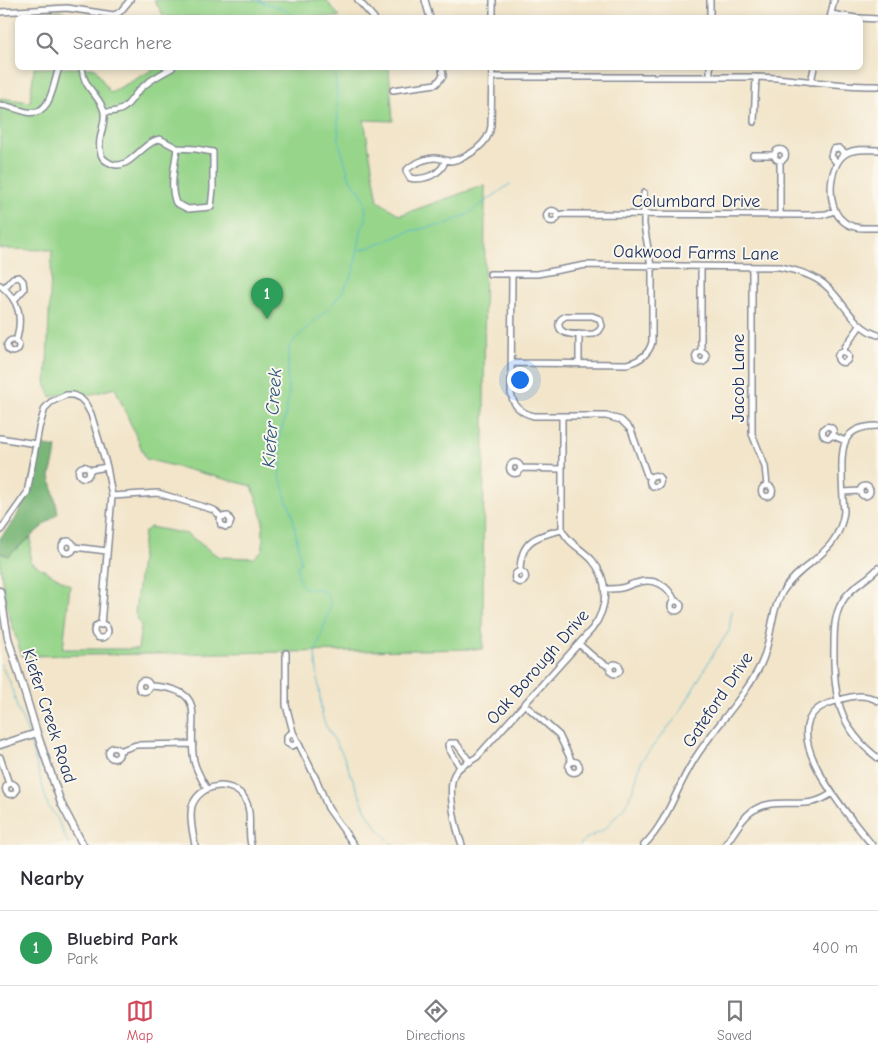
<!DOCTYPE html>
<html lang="en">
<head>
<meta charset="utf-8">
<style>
	:root { --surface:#fff; --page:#f7f7f7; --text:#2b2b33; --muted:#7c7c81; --line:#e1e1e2; --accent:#d1495b }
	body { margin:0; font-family:"Comic Neue",sans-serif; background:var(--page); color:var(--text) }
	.you { position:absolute; left:519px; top:379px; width:18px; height:18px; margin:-12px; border:4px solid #fff; border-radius:50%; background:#1a73e8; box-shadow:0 0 0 8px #1a73e833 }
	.badge { display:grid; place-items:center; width:32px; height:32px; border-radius:50%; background:var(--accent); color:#fff; font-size:16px; font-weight:700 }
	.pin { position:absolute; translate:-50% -41px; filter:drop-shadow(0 1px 2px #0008) }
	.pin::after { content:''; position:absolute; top:26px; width:18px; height:15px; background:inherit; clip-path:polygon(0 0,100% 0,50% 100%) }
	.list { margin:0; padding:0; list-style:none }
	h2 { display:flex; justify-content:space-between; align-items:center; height:65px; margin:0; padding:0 20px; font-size:21px }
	h2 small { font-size:16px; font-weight:400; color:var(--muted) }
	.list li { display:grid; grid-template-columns:32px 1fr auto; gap:15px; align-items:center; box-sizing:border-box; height:75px; padding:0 20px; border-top:1px solid var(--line) }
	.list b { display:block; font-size:19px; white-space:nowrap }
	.list p { margin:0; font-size:16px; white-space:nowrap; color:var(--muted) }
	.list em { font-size:16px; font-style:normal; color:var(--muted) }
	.icon { flex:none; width:28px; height:28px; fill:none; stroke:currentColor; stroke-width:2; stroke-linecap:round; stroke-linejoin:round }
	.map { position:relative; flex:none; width:878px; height:845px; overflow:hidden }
	.search { position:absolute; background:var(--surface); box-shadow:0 2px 8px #0003; left:15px; right:15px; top:15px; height:55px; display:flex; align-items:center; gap:12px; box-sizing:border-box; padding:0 18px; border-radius:8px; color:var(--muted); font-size:19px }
	.sheet { height:140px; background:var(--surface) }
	nav { display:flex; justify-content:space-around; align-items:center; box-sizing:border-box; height:70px; border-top:1px solid var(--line); background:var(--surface); font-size:14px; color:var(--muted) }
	nav a { display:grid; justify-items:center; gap:2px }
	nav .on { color:var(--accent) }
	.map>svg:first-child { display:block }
</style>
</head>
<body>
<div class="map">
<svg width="878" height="845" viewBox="0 0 878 845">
	<rect width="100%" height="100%" fill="#fbf7ec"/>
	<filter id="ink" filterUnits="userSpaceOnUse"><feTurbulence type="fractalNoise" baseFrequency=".02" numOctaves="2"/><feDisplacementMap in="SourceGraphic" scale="10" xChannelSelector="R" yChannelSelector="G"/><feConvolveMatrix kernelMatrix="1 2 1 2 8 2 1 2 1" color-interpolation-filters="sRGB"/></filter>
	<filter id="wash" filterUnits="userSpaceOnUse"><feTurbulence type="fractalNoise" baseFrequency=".0096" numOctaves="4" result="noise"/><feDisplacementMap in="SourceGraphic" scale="20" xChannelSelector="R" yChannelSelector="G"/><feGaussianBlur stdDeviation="1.12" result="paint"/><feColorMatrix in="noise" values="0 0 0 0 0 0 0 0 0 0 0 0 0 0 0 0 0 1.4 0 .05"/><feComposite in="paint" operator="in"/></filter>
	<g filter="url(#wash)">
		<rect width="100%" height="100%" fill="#f2e5ca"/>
		<path fill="#97d58b" stroke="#598274" d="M154,0H326L340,17H164Z
			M53,11H63L67,17L40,18L41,12Z
			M34,68H95L110,93L156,68H389L393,121L364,120L378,201L400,215L485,185L483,649L22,656C11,623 0,588 0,553L8,556L31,537L30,562L70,585L63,649H138L141,626L135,613L144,533L150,527L187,534L219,557L254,558L263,549V518L252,486L146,459L115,388L82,397L68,393L51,397L46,386L52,250L0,249V98L30,102Z"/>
		<path fill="#79b677" stroke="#4a726a" d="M39,445L57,448L50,476L58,513L8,556L5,554L0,553V538L15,520L29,491Z"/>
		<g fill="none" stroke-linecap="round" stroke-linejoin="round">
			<path stroke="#53b9d1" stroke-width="1" d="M255,0L282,8L296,18
				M335,68L339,142L350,179L361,193L365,202L366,220L362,227L354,270L344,290L329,308L297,337L289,348L287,379L289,394L285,418L280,434L279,443L281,466L279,476L283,485L286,499L292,512L301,563L297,566C298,574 298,586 307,589C312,590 315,588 320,589C326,593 330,597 331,605L315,654L322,715L325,724L343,755L366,811L379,830L394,845
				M360,250L377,245L410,231L446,224L468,214L510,184
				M0,664L10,682L17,707L28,734
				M29,738L48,806L57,818L69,845
				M580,845L584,840L605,829L625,806L634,787L641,761L679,714L712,656L729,631L732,610"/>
		</g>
	</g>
	<g filter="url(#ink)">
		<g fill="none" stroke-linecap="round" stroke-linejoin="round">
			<g stroke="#868a94" stroke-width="8">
				<path id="minor" d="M358,0L374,18
					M425,0L430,18
					M710,0V18
					M0,12L67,8L114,15L120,12L130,0
					M831,14L856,18
					M493,18V0
					M830,18L834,0
					M860,18L878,19
					M82,68C83,72 83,78 86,82C90,92 102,100 104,112C106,125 96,140 101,154C102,158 104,160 108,162C128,175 141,142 160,139L177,148L196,149L213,152V189L211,207L188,209L176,203C169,187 175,165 177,148
					M710,68V76
					M492,77H756C797,78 837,87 878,86
					M811,82L814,68
					M393,90L436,84L443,76L442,68
					M0,105C10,106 18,110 27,112C52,117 53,82 59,68
					M104,112C132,113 127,98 145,85C153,78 163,73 172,68
					M754,122L756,77
					M774.5 155a5.5 5.5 0 1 1 11 0a5.5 5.5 0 1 1-11 0Z
					M878,150C868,150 856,148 847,153C828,163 826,205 841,219C851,230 865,228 878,228
					M753,155H775
					M445,160C443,174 423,181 410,178L406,171C411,164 427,158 435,158C441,158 446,161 451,161C468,158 489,144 491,126L492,68
					M780,161V215
					M836,162L831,156L833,149L839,148L845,153
					M546.5 216a5.5 5.5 0 1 1 11 0a5.5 5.5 0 1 1-11 0Z
					M558,215L563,214L812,215L826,214L834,211
					M752,267V434L765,466L767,486
					M490,274H537L586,265L780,267C796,270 811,274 824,284C844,300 852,327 878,335
					M512,274L511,393C513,406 521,413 534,416H606L621,420L631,430L647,475L650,478
					M0,285C20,301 23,317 16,342
					M4,288L13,278L19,277L23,281L24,289L15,299
					M566,316H592L600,319L602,326L599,331L594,334C586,334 561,338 559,326C558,320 562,318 566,316Z
					M7 346a6 6 0 1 1 12 0a6 6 0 1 1-12 0Z
					M837.5 357a5.5 5.5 0 1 1 11 0a5.5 5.5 0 1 1-11 0Z
					M695.5 357a5.5 5.5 0 1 1 11 0a5.5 5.5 0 1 1-11 0Z
					M701,352V267
					M844,352L845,347L860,326
					M511,363L627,364C639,361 649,354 652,342V272L644,225V193
					M579,364V334
					M822.5 432a5.5 5.5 0 1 1 11 0a5.5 5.5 0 1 1-11 0Z
					M832,435L845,441
					M0,438L36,444
					M509.5 468a5.5 5.5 0 1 1 11 0a5.5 5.5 0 1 1-11 0Z
					M78.5 472a5.5 5.5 0 1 1 11 0a5.5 5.5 0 1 1-11 0Z
					M521,468L561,469
					M90,470L107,467
					M649.5 481a5.5 5.5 0 1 1 11 0a5.5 5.5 0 1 1-11 0Z
					M761.5 491a5.5 5.5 0 1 1 11 0a5.5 5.5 0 1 1-11 0Z
					M860 491a5 5 0 1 1 10 0a5 5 0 1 1-10 0Z
					M843,492L859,491
					M112,496L158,493L214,510L221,517L228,516L231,521L229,526L226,527L221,525L220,520L221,517
					M0,531L27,493L39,428L45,408L51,402L66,395H73L80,398L85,403L91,414L107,467L112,496L101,625
					M62 547a6 6 0 1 1 12 0a6 6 0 1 1-12 0Z
					M74,547L107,551
					M878,568C867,581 851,586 842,602C834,616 834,631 834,646C833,694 838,728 878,758
					M514.5 577a5.5 5.5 0 1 1 11 0a5.5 5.5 0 1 1-11 0Z
					M520,572C520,541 535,536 562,530
					M605,589C610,589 616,589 621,588C627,587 631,584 636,583C654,577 668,585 675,601
					M671 606a5 5 0 1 1 10 0a5 5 0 1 1-10 0Z
					M94 631a7 7 0 1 1 14 0a7 7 0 1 1-14 0Z
					M579,644L596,659L610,667
					M286,653V705L293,732L317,781L328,808L354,845
					M610 669a5 5 0 1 1 10 0a5 5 0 1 1-10 0Z
					M138.5 686a5.5 5.5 0 1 1 11 0a5.5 5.5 0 1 1-11 0Z
					M150,686C212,689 186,720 194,761C196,770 202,780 207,789
					M524,704L559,735L572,762
					M293,732L287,736V743L292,746L298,743
					M108.5 753a5.5 5.5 0 1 1 11 0a5.5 5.5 0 1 1-11 0Z
					M119,751L136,745L193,744
					M0,757L9,784
					M568.5 767a5.5 5.5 0 1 1 11 0a5.5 5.5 0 1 1-11 0Z
					M460,767L449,749L448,745L450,743H456L470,762
					M5.5 789a5.5 5.5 0 1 1 11 0a5.5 5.5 0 1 1-11 0Z
					M195,845C193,833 189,818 192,806C200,783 232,779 245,799C253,813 247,830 251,845
					M462,845C456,829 446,788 455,773C460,765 470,762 477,757L592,629C608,608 610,581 592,560C582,549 569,544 562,530V416
					M644,845C668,821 676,788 694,760C714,727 744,699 761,664C772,641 770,612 783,591C803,560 838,556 844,512C843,499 842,486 842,473C841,445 843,426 878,426
					M725,845C733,835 741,819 751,812C777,793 805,814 832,793
					M872,845C851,818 766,724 830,703C847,697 862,692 878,701"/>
			</g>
			<g stroke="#868a94" stroke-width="9">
				<path id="tertiary" d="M0,591L8,638L37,733L61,803L83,845
					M0,745L37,733"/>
			</g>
			<use href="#minor" stroke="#fff" stroke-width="5"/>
			<use href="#tertiary" stroke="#fff" stroke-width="6"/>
		</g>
	</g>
	<g text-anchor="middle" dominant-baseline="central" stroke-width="4" stroke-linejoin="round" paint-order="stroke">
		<g font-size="18" fill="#1b2f5e" stroke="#fbf7ec">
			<text x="696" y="201">Columbard Drive</text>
			<text transform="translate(696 253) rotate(1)">Oakwood Farms Lane</text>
			<text transform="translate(738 378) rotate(-90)">Jacob Lane</text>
			<text transform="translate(538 667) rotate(-49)">Oak Borough Drive</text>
			<text transform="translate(718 700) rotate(-56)">Gateford Drive</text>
			<text transform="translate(49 716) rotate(72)">Kiefer Creek Road</text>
		</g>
		<g font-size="19" font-style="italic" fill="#2c5880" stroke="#fbf7ec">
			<text transform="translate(272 418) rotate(-86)">Kiefer Creek</text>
		</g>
	</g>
</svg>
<div class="you"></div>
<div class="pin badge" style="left:267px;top:319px;background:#2e9e5b">1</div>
<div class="search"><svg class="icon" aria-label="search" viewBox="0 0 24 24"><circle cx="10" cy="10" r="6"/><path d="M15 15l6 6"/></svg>Search here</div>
</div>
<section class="sheet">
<h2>Nearby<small></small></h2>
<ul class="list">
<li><span class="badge" style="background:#2e9e5b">1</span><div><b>Bluebird Park</b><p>Park</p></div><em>400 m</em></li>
</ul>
</section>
<nav>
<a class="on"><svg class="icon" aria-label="map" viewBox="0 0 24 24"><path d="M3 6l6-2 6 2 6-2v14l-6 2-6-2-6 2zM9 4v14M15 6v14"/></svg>Map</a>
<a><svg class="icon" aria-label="directions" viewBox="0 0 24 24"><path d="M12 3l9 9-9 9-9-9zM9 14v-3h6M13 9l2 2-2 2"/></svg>Directions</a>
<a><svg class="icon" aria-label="saved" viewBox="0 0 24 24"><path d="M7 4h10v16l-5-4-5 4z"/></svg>Saved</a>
</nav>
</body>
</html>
